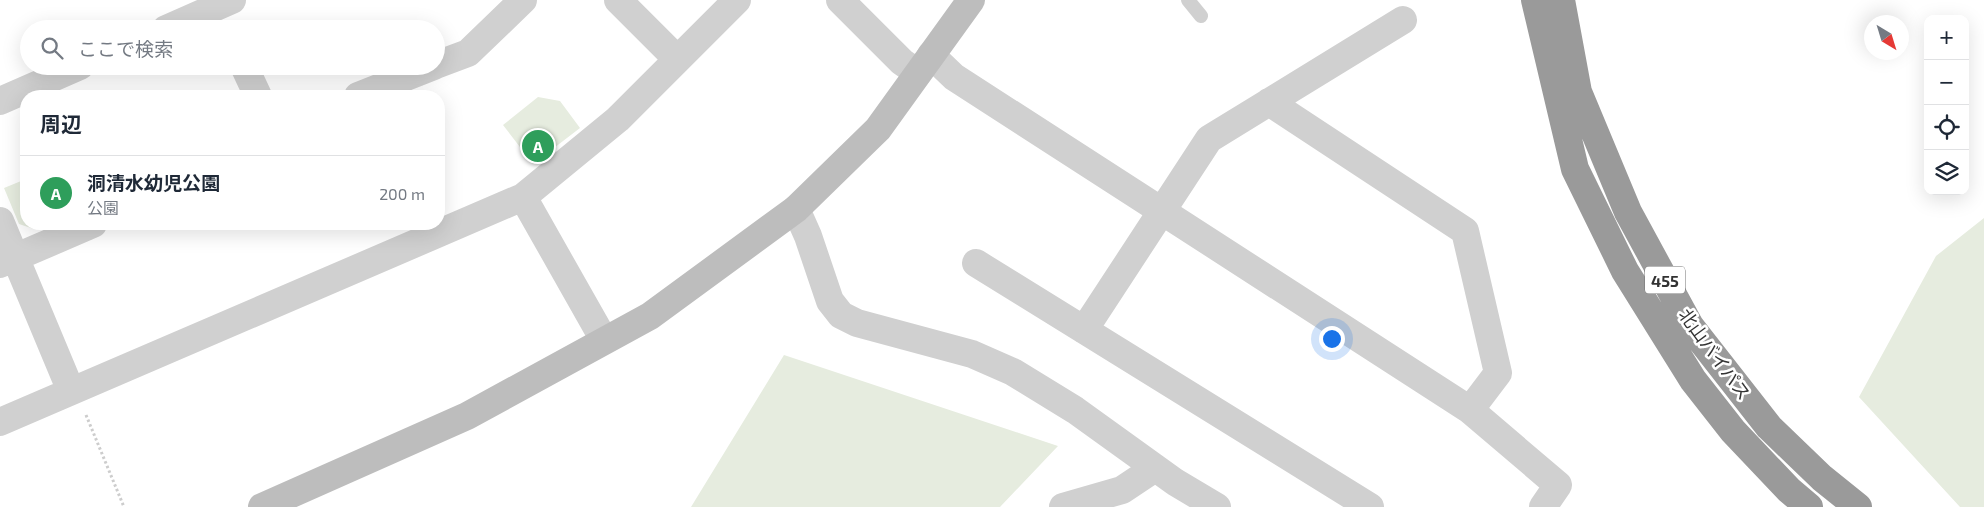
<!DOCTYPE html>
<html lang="ja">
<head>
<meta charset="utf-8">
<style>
	:root { --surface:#fff; --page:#f6f6f7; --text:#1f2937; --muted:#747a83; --line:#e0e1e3; --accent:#7c3aed }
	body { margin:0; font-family:"Exo 2","Noto Sans JP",sans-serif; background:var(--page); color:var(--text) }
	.controls { position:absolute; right:15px; top:15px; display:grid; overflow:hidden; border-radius:10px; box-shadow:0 5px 20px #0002 }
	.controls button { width:45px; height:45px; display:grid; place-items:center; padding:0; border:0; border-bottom:1px solid var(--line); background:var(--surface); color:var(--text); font:25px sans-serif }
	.compass { position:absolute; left:1864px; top:15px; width:45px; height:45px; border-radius:50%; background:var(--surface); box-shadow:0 5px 20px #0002; rotate:142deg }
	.you { position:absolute; left:1331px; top:338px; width:18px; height:18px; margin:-12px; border:4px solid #fff; border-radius:50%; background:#1a73e8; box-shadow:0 0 0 8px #1a73e833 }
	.badge { display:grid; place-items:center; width:32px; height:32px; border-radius:50%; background:var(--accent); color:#fff; font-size:16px; font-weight:700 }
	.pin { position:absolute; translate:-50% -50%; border:2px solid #fff; box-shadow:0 1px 5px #0006 }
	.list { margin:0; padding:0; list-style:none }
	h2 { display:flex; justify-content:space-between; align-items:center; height:65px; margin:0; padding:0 20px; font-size:21px }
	h2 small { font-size:16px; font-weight:400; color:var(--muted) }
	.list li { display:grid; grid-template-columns:32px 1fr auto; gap:15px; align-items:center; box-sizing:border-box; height:75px; padding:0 20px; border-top:1px solid var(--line) }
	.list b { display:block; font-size:19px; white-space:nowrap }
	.list p { margin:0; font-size:16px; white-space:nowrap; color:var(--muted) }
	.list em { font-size:16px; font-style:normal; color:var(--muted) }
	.icon { flex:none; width:28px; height:28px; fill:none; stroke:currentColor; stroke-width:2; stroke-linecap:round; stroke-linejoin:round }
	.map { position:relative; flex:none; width:1984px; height:507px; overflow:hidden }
	.search { position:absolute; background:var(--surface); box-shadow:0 5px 20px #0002; left:20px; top:20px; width:425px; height:55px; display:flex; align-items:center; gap:12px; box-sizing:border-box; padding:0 18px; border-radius:28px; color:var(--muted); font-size:19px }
	.panel { position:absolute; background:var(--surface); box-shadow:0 5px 20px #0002; left:20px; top:90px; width:425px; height:140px; border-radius:20px }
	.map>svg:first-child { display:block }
</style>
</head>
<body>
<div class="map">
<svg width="1984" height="507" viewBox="0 0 1984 507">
	<rect width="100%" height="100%" fill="#fff"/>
	<path fill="#e6ecdf" d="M538,97L560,101L580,128L533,164L503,125Z
		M26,179V224H45L34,229L19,224L4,188Z
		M1984,218V507H1960L1859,397L1936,256Z
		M784,355L1058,446L1000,507H691Z"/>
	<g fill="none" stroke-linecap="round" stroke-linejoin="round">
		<path stroke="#cdcdcd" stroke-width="3" stroke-dasharray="2.5 2.5" stroke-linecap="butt" d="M86,415L124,507"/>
		<path stroke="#d0d0d0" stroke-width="14" d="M1188,0L1201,16"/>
		<path stroke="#d0d0d0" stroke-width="28" d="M618,0L677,59
			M840,0L902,62L918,73
			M166,29L232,0
			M931,55L954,77L1470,410L1558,485L1543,507
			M436,65L468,53L523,0
			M244,66L258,96
			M358,96L434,66
			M0,101L80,66
			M1269,102L1465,231L1498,373L1470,410
			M523,197L604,340
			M796,209L808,236L830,301L841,315L857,323L972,354L1013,372L1075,410L1175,482L1217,507
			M0,221L71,391
			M976,263L1370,507
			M0,264L93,224
			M1084,330L1209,139L1403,20
			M0,422L523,197L618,119L737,0
			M1063,507L1122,490L1155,468"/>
		<path stroke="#bdbdbd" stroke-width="28" d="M262,507L467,416L650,316L796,209L878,129L971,0"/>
		<path stroke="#9a9a9a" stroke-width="28" d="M1535,0L1575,169L1625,271L1693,380L1733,431L1789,490L1809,507
			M1561,0L1578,92L1628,212L1690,326L1769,427L1822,478L1858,507"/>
	</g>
	<g text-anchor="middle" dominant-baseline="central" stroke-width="5" stroke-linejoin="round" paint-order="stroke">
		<rect fill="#fff" stroke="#707070" stroke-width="1" x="1645" y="266.5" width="40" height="27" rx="4"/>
		<g font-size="16" font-weight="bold" fill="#333">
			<text x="1665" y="280">455</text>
		</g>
		<g font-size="18" fill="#333" stroke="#fff">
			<text transform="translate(1715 354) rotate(54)">北山バイパス</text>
		</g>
	</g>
</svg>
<div class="controls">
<button>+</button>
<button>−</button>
<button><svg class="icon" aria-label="locate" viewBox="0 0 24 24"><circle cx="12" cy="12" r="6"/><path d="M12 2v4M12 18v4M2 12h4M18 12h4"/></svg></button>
<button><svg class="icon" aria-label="layers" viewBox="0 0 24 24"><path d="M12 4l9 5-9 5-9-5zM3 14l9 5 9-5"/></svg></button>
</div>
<svg class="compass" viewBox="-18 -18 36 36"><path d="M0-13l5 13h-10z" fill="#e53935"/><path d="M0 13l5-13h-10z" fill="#747a83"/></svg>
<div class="you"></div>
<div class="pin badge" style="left:538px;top:146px;background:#2e9e5b">A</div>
<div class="search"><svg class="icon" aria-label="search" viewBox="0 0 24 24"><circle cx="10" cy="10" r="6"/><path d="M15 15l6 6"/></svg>ここで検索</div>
<section class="panel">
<h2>周辺<small></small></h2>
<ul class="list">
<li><span class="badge" style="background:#2e9e5b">A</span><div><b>洞清水幼児公園</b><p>公園</p></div><em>200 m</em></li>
</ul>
</section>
</div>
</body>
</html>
